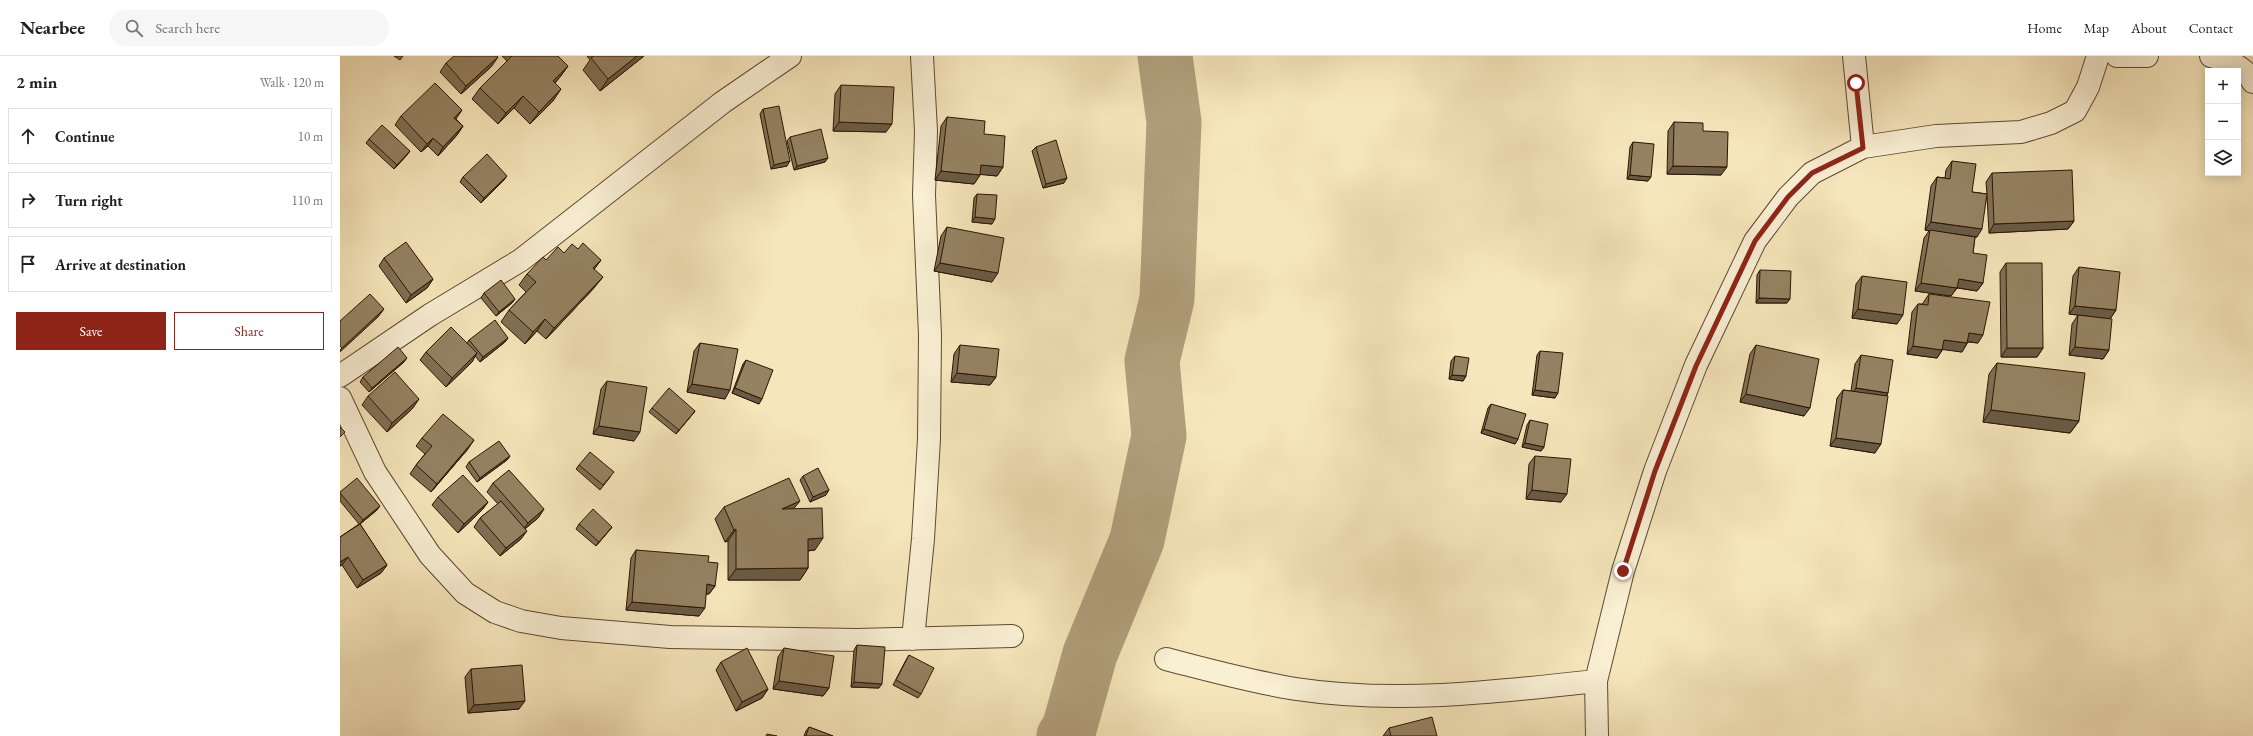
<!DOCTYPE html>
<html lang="en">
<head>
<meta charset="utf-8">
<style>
	:root { --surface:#fff; --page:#f6f6f6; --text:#222; --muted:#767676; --line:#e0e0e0; --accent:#8f2418 }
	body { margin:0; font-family:"EB Garamond",serif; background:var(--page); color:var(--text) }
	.controls { position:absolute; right:12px; top:12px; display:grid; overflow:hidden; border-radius:0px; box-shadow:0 2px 10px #0003 }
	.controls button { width:36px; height:36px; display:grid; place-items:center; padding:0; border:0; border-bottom:1px solid var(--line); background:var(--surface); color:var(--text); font:20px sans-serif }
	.stop { position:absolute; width:12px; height:12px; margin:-9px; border:3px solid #8f2418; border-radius:50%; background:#fff }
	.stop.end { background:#8f2418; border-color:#fff; box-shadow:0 1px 4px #0008 }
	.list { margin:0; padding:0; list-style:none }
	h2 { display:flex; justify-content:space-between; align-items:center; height:52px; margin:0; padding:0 16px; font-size:17px }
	h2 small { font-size:13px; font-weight:400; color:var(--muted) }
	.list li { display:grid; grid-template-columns:26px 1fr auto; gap:12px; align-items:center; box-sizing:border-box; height:56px; margin:0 8px 8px; padding:0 8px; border:1px solid var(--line); border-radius:0px }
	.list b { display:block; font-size:15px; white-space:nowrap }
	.list em { font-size:13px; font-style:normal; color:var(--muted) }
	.actions { display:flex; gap:8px; padding:12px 16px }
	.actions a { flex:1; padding:9px 0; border:1px solid var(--accent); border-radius:0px; text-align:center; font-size:14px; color:var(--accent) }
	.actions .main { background:var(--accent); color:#fff }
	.icon { flex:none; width:22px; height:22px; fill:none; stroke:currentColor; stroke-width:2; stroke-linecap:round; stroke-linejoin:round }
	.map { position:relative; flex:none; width:1913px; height:680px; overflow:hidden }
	header { display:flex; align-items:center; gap:24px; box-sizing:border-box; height:56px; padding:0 20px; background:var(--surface); border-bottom:1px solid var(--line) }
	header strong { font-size:19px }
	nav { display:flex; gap:22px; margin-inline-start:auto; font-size:14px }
	.search { width:280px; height:36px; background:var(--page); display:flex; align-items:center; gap:10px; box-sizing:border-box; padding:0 14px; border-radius:22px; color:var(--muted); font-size:15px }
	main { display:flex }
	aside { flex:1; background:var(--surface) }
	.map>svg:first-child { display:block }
</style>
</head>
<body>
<header>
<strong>Nearbee</strong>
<div class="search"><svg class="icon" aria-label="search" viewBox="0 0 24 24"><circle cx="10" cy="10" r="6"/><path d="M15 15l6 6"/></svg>Search here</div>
<nav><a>Home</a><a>Map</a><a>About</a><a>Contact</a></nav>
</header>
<main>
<aside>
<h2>2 min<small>Walk · 120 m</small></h2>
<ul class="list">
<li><svg class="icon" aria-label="ahead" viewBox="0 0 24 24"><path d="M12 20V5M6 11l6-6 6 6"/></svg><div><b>Continue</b></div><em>10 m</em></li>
<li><svg class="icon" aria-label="right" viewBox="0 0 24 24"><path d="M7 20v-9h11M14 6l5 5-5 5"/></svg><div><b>Turn right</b></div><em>110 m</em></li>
<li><svg class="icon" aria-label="arrive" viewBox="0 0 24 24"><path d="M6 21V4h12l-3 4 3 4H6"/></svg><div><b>Arrive at destination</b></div></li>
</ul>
<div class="actions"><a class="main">Save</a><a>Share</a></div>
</aside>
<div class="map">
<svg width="1913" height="680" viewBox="0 0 1913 680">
	<rect width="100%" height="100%" fill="#f6e6bb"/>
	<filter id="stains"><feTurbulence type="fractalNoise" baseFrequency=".005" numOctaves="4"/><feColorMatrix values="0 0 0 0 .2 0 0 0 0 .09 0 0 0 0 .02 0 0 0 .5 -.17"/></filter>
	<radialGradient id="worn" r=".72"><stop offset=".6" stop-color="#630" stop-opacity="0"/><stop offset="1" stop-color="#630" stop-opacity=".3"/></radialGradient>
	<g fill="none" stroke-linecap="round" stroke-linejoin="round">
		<path stroke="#b19f7c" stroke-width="55" d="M724,680L729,673L750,598L797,484L819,380L812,305L827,243L834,66L825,0"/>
		<g stroke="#5e4930" stroke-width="24">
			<path id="minor" d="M1514,0L1523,91
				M1777,0H1807
				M1871,0C1887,4 1904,10 1913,26
				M0,320L90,259L181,204L383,46L450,0
				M0,342L35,416L90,499L125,537L155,556L181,565L221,572L330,581L517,584L672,580
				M573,583L583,483L589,383L590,279L584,139L586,75L582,0
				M826,603C869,614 912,626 956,633C1055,648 1157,636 1256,625
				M1257,680L1256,625L1283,515L1315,415L1356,309L1415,185L1448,141L1472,117L1523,91L1596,80L1681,76L1711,67L1735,55L1748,31L1758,0"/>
		</g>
		<use href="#minor" stroke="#f9efd3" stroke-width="22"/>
	</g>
	<path fill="#807054" stroke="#2c1501" d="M54,0H63L60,4Z
		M162,0H218L228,10L220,21L215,27L213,45L190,68L174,52L158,68L132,43L140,32L167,5Z
		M247,0H304L260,35L243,14L250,4Z
		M106,7L152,10L121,38L100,16Z
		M501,29L546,76L493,75L495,38Z
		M423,53L447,110L431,113L420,58Z
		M61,60L116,63L123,70L117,79L98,100L88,90L81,96L55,69Z
		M607,61L644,78L663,111L657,120L640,118V119L634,128L595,124L601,70Z
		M1334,66L1363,75L1381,119L1327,118L1328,75Z
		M450,81L485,106L454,114L447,85Z
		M29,83L67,99L54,113L26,87Z
		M1293,86L1308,125L1287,123L1290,91Z
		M696,91L724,127L703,132L692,95Z
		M1612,105L1632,136L1647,138L1646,126L1652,117L1734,165L1728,173L1649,177L1647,140L1637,181H1635L1633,197L1643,227L1637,235L1617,232L1611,240L1575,235L1584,182L1589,175L1585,174L1591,130L1597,121L1605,122L1606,114Z
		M123,121L164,124L141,147L120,126Z
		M637,138L652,168L632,166L634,142Z
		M607,171L652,226L594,215L601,180Z
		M238,193L261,204L254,213V232L206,283L197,275L185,288L161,266L169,254L186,236L179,229L187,218L206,204Z
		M44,202L93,223L87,232L66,247L39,210Z
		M1666,207L1703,292L1697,301H1661L1660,216Z
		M1739,211L1776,254L1770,263L1729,258L1733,220Z
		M1420,214L1447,247H1416L1417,219Z
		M1522,220L1557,268L1512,262L1516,228Z
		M144,237L175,243L172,247L156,260L141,242Z
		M1589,238L1638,287L1628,286L1622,296L1603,293L1597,302L1567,298L1572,256L1578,248H1583V247Z
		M1738,259L1769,294L1763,303L1729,299L1732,268Z
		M168,282L165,286L140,306L135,300L132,306L106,331L80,304L86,296L127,287L129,284Z
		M360,287L385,343L347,336L354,295Z
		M620,289L656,321L650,329L611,326L614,298Z
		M1416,289L1464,360L1400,346L1410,298Z
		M1200,295L1215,342L1192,339L1197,299Z
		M1521,299L1548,337L1547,339L1535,397L1490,390L1497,342L1503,334L1511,335L1515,308Z
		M1115,300L1126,320L1123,325L1109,323L1111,305Z
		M406,304L419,348L392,337L403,308Z
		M64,306L29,336L20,326L23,321Z
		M1657,307L1739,365L1730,377L1643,366L1649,318Z
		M267,325L294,385L253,378L261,333Z
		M28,340L73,352L47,376L22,349Z
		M1151,348L1178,383L1175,388L1141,377L1148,352Z
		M312,352L355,355L336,378L309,356Z
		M1190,364L1204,391L1201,395L1182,391L1187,369Z
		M82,382L128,393L91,436L70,418L76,409L85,398L76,390Z
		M170,400L167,404L137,426L126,411L129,406Z
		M1195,400L1221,446L1186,443L1189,408Z
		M239,409L271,420L260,434L236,413Z
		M463,420L486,439L470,446L460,424Z
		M153,427L204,453L198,462L185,473L181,483L160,500L134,471L140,462L158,448L147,436Z
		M0,436L37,454L20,468L47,509L41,517L17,532L2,509L0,510V481L19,468L0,445Z
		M98,441L148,446L142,454L118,477L92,449Z
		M384,451L454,452L475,494L468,495V512L460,524H388V485L385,486L375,463Z
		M239,468L272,471L256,490L236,473Z
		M296,494L368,506L375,530L369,538H366L359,560L286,554L291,502Z
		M517,589L539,632L511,631L514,594Z
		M444,592L489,632L483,640L433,633L438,601Z
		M569,599L581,638L578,642L553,629L566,604Z
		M381,606L428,633L422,642L396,655L376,614Z
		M131,613L179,653L128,657L125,621Z
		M469,671L493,680H464L466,675Z
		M1049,672L1097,680H1043Z"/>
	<path fill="#685b45" stroke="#2c1501" d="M297,0H304L260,35L268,23Z
		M158,1L152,10L121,38L126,30Z
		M228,10L220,21L205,37L213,25Z
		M221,33L213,45L190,68L199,56Z
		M183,40L174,52L158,68L166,57Z
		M122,54L116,63L108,70L114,62Z
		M499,66L552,68L546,76L493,75Z
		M123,70L117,79L98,100L103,91Z
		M93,82L88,90L81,96L87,88Z
		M70,95L67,99L54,113L57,109Z
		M488,102L485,106L454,114L457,110Z
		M450,105L447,110L431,113L434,109Z
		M641,109L663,111L657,120L635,118Z
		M1333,110L1387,111L1381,119L1327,118Z
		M601,115L640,119L634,128L595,124Z
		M1290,119L1311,121L1308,125L1287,123Z
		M167,120L164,124L141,147L144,142Z
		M727,122L724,127L703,132L706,128Z
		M635,161L655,163L652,168L632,166Z
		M1734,165L1728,173L1649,177L1654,168Z
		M1591,166L1642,173L1637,181L1585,174Z
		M261,204L253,215V212Z
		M600,207L658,217L652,226L594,215Z
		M263,221L254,232L206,283L214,272Z
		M93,223L87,232L66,247L71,239Z
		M1619,223L1643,227L1637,235L1613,231Z
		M1581,227L1617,232L1611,240L1575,235Z
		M1419,242L1450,243L1447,247H1416Z
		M175,243L172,247L156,260L159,256Z
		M1735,250L1776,254L1770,263L1729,258Z
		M44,253L38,261L0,296V294L2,292Z
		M1518,253L1563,259L1557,268L1512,262Z
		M205,263L197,275L185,288L193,276Z
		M1629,277L1643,279L1638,287L1623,285Z
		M168,282L165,286L140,306L143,301Z
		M1604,284L1627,287L1622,296L1598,293Z
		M1573,290L1602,294L1597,302L1567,298Z
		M1735,291L1769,294L1763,303L1729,299Z
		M1667,292H1703L1697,301H1661Z
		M137,297L132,306L106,331L112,322Z
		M67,302L64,306L29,336L32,332Z
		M617,317L656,321L650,329L611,326Z
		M1112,319L1126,320L1123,325L1109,323Z
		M352,328L390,334L385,343L347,336Z
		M395,332L422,343L419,348L392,337Z
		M1516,332L1548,337L1542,345L1510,341Z
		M1195,334L1218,337L1215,342L1192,339Z
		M1406,338L1470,352L1464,360L1400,346Z
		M79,343L73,352L47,376L52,367Z
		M1651,354L1739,365L1730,377L1643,366Z
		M355,355L352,359L336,378L339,374Z
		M259,370L300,376L294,385L253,378Z
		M1144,373L1178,383L1175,388L1141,377Z
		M1496,382L1541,388L1535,397L1490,390Z
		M134,384L128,393L91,436L97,428Z
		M1185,387L1204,391L1201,395L1182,391Z
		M170,400L167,404L137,426L140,422Z
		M489,434L486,439L470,446L473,441Z
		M1192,434L1227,438L1221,446L1186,443Z
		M460,445L451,456L442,453Z
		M148,446L142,454L118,477L124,468Z
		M40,450L37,454L20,468L23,464Z
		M204,453L198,462L182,475L188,467Z
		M272,471L269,475L256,490L259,486Z
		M396,473L388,485L385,486L394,474Z
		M187,475L181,483L160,500L166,492Z
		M483,482L475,494L460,495L468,483Z
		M8,501L2,509L0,510V506Z
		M47,509L41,517L17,532L23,524Z
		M468,512L460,524H388L396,513Z
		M367,528L375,530L369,538L361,537Z
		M292,546L365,552L359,560L286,554Z
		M439,625L489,632L483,640L433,633Z
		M514,626L542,628L539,632L511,631Z
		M428,633L422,642L396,655L402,646Z
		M185,645L179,653L128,657L134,649Z"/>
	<path fill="#958262" stroke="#2c1501" d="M114,0H157L158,1L126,30L106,7Z
		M172,0H218L228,10L213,25L221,33L199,56L183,40L166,57L140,32Z
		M254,0H297L268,23L251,2Z
		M95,27L122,54L114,62L123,70L103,91L93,82L87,88L61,60Z
		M501,29L554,31L552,68L499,66Z
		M439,50L450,105L434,109L423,53Z
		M607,61L645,65L644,78L665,80L663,111L641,109L640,119L601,115Z
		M1334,66L1363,67V75L1388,76L1387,111L1333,110Z
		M42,69L70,95L57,109L29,83Z
		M481,73L488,102L457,110L450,81Z
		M716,84L727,122L706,128L696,91Z
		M1293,86L1314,88L1311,121L1290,119Z
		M147,98L167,120L144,142L123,121Z
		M1612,105L1636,108L1632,136L1647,138L1642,173L1591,166L1597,121L1610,123Z
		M1732,114L1734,165L1654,168L1652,117Z
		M637,138L657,139L655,163L635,161Z
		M607,171L664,182L658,217L600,207Z
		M1590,174L1635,181L1633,197L1647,199L1643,227L1619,223L1617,232L1581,227Z
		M66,186L93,223L71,239L44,202Z
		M243,187L261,204L253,212L263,221L214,272L205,263L193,276L169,254L196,226L187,218L203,201L206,204L218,191L224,197L232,188L238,193Z
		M1666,207H1702L1703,292H1667Z
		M1739,211L1780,216L1776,254L1735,250Z
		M1420,214L1451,215L1450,243L1419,242Z
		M1522,220L1567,226L1563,259L1518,253Z
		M161,224L175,243L159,256L144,237Z
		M30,238L44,253L2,292L0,290V265Z
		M1589,238L1650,246L1643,279L1629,277L1627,287L1604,284L1602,294L1573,290L1578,248L1588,249Z
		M1738,259L1772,263L1769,294L1735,291Z
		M155,264L168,282L143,301L129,284Z
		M111,271L137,297L112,322L86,296Z
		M360,287L398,293L390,334L352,328Z
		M620,289L659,293L656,321L617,317Z
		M1416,289L1479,303L1470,352L1406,338Z
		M58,291L67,302L32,332L23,321Z
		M1200,295L1223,297L1218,337L1195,334Z
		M1521,299L1553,304L1548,337L1516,332Z
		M1115,300L1129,302L1126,320L1112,319Z
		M406,304L433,314L422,343L395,332Z
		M1657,307L1745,317L1739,365L1651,354Z
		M55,316L79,343L52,367L28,340Z
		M267,325L307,331L300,376L259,370Z
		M329,332L355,355L339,374L312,352Z
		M1503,334L1548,340L1541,388L1496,382Z
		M1151,348L1186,358L1178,383L1144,373Z
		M103,358L134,384L97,428L76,409L92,390L82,382Z
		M1190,364L1208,368L1204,391L1185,387Z
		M0,371L5,376L0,381Z
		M159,385L170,400L140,422L129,406Z
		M250,396L274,416L263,429L239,409Z
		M1195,400L1231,403L1227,438L1192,434Z
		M478,412L489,434L473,441L463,420Z
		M169,414L204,453L188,467L153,427Z
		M123,419L148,446L124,468L98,441Z
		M17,422L40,450L23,464L0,437V436Z
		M449,422L460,445L442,453L482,452L483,482L468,483V512L396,513V473L394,474L384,451Z
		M161,445L187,475L166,492L140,462Z
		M253,453L272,471L259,486L239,468Z
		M20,468L47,509L23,524L8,501L0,506V481Z
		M296,494L369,500L368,506L378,507L375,530L367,528L365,552L292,546Z
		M517,589L545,591L542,628L514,626Z
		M407,592L428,633L402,646L381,606Z
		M444,592L494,600L489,632L439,625Z
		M569,599L594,612L581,638L556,624Z
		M182,609L185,645L134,649L131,613Z
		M1092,661L1097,680H1051L1049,672Z
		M469,671L493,680H466Z
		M427,678L437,680H426Z"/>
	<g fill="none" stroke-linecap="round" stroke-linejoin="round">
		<path stroke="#8f2418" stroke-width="5" d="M1283,515L1315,415L1356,310L1415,185L1448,141L1472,117L1523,92L1516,27"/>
	</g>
	<rect width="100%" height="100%" filter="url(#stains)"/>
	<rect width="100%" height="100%" fill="url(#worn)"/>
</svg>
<div class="controls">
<button>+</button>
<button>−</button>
<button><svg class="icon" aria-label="layers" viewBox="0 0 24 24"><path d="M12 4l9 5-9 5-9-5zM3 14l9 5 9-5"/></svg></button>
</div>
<div class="stop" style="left:1516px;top:27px"></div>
<div class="stop end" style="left:1283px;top:515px"></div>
</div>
</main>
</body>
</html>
